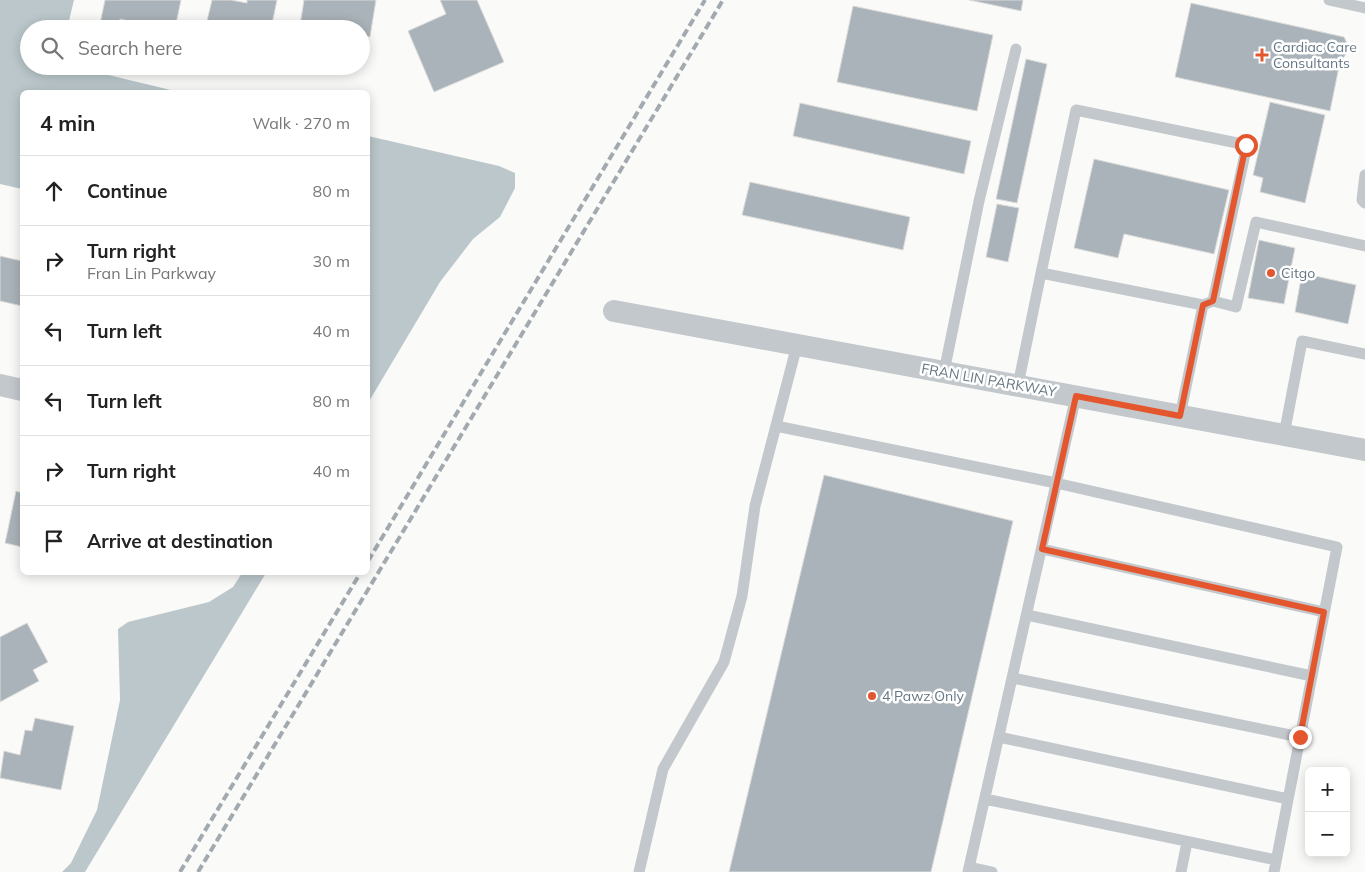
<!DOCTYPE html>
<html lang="en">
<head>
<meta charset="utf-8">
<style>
	:root { --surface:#fff; --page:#f6f6f6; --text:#222; --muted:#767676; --line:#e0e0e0 }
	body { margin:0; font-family:Mulish,sans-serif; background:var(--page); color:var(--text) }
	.controls { position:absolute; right:15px; bottom:15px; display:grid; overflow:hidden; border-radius:8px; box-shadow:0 2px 12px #0003 }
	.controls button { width:45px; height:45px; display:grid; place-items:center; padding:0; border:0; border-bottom:1px solid var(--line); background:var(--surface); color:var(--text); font:25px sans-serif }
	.stop { position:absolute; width:15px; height:15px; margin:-11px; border:4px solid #e4572e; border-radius:50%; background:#fff }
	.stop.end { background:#e4572e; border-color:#fff; box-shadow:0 1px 5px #0008 }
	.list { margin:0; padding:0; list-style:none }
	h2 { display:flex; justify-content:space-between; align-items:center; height:65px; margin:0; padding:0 20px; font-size:21px }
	h2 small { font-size:16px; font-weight:400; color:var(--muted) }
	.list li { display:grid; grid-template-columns:32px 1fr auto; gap:15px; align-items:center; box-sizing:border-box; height:70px; padding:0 20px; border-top:1px solid var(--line) }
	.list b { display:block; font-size:19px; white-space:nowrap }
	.list p { margin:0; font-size:16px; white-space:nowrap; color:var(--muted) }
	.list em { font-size:16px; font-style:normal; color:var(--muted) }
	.icon { flex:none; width:28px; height:28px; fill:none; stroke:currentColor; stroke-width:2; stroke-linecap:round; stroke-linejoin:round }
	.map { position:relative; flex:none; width:1365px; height:872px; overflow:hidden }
	.search { position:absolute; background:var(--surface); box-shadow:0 2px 12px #0003; left:20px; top:20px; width:350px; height:55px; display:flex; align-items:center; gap:12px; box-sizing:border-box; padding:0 18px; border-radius:28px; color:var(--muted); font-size:19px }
	.panel { position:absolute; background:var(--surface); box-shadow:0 2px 12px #0003; left:20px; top:90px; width:350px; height:485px; border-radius:8px }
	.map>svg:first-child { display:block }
</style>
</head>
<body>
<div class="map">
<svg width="1365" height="872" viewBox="0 0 1365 872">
	<rect width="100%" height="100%" fill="#fafaf8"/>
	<path fill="#bbc7cb" d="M0,0H74L67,29H29V66H71L179,92H22V189L0,184Z
		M368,136L499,166L515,173V188L500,217L473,239L440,282L368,403Z
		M242,573H266L85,872H62L71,863L97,810L120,700L118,629L128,622L209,602L233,587Z"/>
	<path fill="#aab3b9" stroke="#dcdcda" d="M105,0H181L175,29H153V27L120,19L118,29H103L99,28Z
		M212,0H231L247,3V0H277L271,29H205Z
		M304,0H376L370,37L361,35V29H323L300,25Z
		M440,0H477L504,62L434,92L408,31L446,14Z
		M969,0H1023L1021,11Z
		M1191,3L1344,37L1350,49L1340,62L1330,111L1175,77Z
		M853,6L993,35L977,111L837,82Z
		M1026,59L1047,64L1017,203L996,199Z
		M1270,102L1325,115L1305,203L1260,192L1263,178L1253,175Z
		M800,103L971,141L964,174L793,136Z
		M1094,159L1229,190L1214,254L1124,234L1118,258L1074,248Z
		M750,182L910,217L903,250L742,215Z
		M997,204L1019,208L1008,262L986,257Z
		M1259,240L1295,248L1284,304L1248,298Z
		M0,256L22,261V306L0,301Z
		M1302,273L1356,285L1348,324L1295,312Z
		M824,475L1013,521L931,872H729Z
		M16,491L22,493V547L5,543Z
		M27,623L48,662L33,670L39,681L0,702V637Z
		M35,718L74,726L61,790L0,778L4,751L20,755L25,730L32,731Z"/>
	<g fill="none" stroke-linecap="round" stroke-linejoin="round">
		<path stroke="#c3c8cc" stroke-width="11" d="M1329,0L1365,8
			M1365,175L1362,200L1365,203
			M1041,273L1076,110L1247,145L1213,301L1203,305
			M1213,301L1236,307L1256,222L1365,246
			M944,372L979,201L1016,49
			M1018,385L1041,273L1203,305L1180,416
			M776,426L1056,483L1337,547L1274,872
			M1284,435L1302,341L1365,354
			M1042,549L1324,612
			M1027,615L1312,676
			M1013,678L1300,737
			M999,737L1288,799
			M985,799L1276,860
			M969,867L992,872
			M639,872L663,769L724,662L742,596L755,506L797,345
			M968,872L1076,396
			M1181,872L1187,842"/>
		<path stroke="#c3c8cc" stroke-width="22" d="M614,311L1365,450
			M0,385L22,390"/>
		<path stroke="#a2aab0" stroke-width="4" stroke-dasharray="8 4" stroke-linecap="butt" d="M368,561L705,0
			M180,872L361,572
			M198,872L723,0"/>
	</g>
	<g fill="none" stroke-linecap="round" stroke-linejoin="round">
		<path stroke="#e4572e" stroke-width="6" d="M1246,145L1213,301L1203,305L1180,416L1076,396L1042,549L1324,612L1300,737"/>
	</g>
	<g fill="#e4572e" stroke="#fff" stroke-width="2">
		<path d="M1259.5 47.5h5v5h5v5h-5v5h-5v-5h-5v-5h5z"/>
		<circle cx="1271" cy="273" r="5"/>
		<circle cx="872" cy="696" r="5"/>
	</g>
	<g text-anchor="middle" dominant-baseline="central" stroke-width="5" stroke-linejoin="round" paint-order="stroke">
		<g font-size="14" fill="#657683" stroke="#fff" text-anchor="start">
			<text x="1273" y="47">Cardiac Care<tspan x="1273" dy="16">Consultants</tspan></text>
			<text x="1281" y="273">Citgo</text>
			<text x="882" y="696">4 Pawz Only</text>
		</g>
		<g font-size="14" fill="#657683" stroke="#fff">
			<text transform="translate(989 380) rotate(10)">FRAN LIN PARKWAY</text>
		</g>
	</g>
</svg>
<div class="controls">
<button>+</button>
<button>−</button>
</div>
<div class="stop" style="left:1246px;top:145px"></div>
<div class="stop end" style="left:1300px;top:737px"></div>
<div class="search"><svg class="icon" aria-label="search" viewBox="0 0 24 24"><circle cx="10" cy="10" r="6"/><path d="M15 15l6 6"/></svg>Search here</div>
<section class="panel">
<h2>4 min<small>Walk · 270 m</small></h2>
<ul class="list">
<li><svg class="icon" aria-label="ahead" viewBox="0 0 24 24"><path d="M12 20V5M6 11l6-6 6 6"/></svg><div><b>Continue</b></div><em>80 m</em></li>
<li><svg class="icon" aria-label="right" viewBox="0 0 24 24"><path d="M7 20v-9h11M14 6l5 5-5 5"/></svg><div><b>Turn right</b><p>Fran Lin Parkway</p></div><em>30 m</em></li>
<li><svg class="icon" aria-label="left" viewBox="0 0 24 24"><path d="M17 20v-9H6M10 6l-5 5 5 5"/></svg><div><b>Turn left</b></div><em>40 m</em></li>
<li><svg class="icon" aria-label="left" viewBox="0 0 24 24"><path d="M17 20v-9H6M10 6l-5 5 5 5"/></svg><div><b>Turn left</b></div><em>80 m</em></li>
<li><svg class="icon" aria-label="right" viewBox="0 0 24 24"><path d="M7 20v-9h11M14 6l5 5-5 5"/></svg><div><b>Turn right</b></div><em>40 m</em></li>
<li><svg class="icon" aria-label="arrive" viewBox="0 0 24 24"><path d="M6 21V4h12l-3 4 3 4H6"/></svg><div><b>Arrive at destination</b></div></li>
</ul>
</section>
</div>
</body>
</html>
